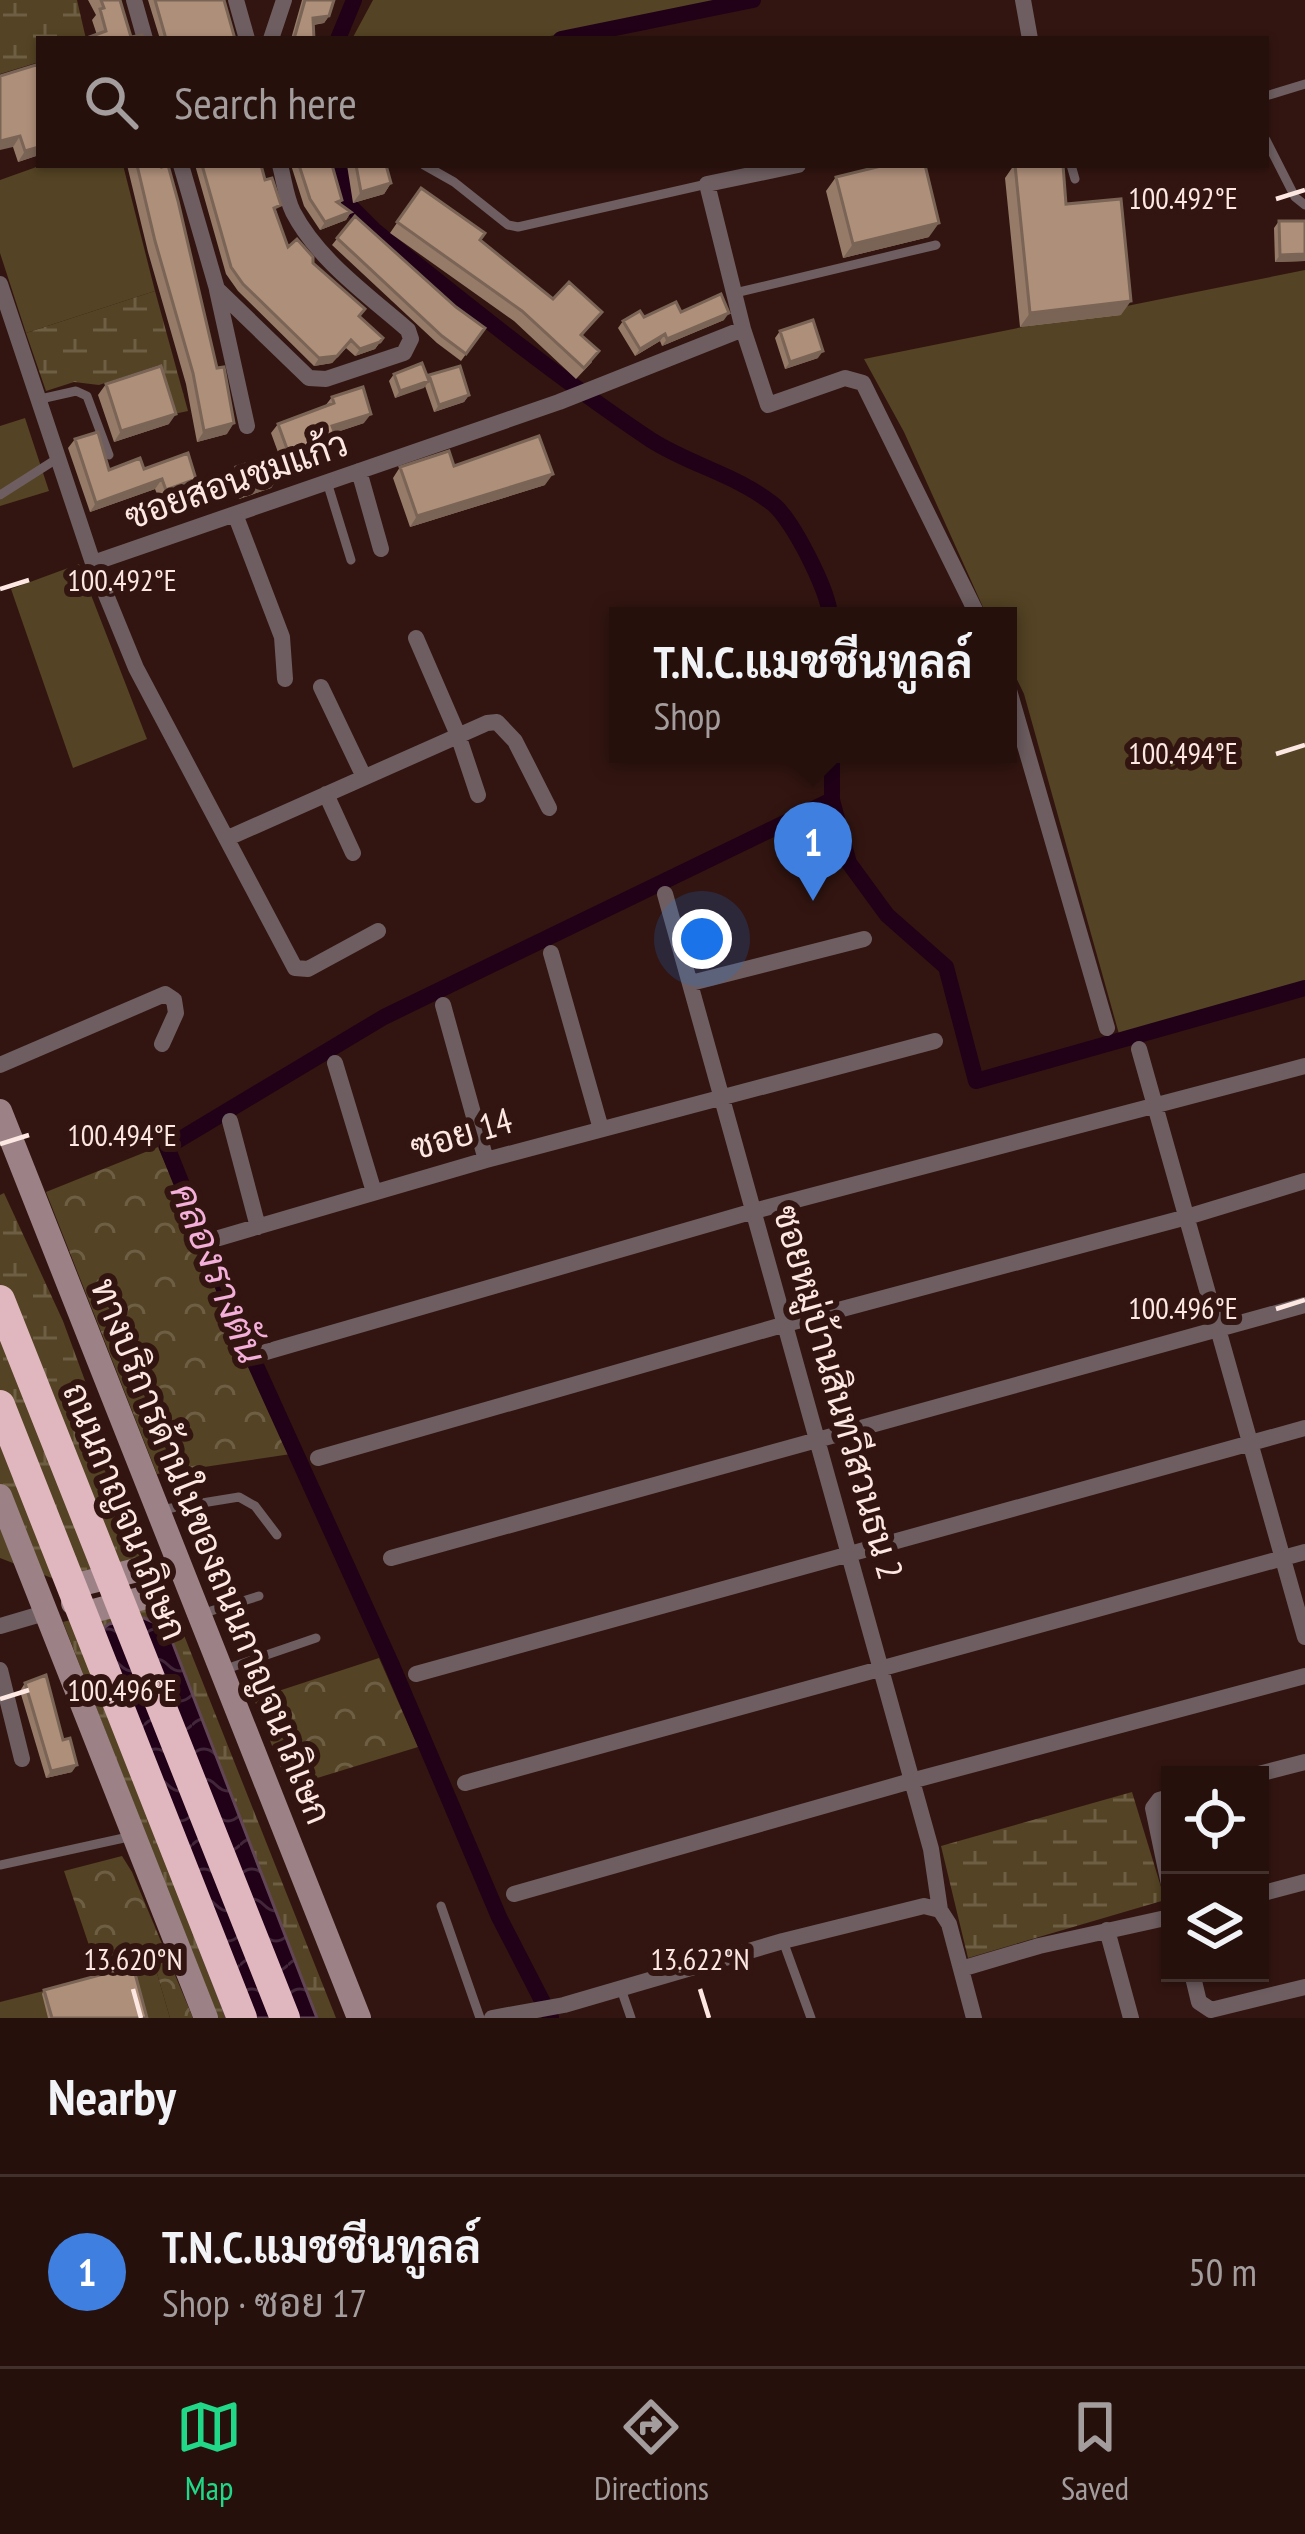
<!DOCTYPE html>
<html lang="en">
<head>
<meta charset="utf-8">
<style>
	:root { --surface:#26100c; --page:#321e1a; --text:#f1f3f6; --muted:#a49d9d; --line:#42302d; --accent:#20d887 }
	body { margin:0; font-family:"PT Sans Narrow",Sarabun,sans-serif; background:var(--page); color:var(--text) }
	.controls { position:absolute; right:36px; bottom:36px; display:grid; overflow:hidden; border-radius:0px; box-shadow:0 3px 9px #0004 }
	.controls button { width:108px; height:108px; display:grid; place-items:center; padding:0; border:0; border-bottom:3px solid var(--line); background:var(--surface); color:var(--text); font:60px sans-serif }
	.you { position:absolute; left:702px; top:939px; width:42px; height:42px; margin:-30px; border:9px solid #fff; border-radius:50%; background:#1a73e8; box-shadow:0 0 0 18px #1a73e833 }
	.badge { display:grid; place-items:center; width:78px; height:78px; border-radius:50%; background:var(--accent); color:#fff; font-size:39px; font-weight:700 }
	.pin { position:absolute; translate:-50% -99px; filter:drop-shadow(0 3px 6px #0008) }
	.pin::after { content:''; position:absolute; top:63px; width:42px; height:36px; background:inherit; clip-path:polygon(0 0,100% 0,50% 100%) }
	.popup { position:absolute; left:609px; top:607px; width:408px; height:156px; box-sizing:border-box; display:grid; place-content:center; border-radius:0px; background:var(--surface); filter:drop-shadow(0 3px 9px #0005); font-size:39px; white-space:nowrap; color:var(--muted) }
	.popup b { font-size:45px; color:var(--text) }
	.popup::after { content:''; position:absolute; left:50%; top:100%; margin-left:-24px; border:24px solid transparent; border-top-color:var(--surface) }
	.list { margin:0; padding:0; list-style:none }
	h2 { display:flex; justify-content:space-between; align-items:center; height:156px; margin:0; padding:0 48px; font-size:51px }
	h2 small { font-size:39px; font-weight:400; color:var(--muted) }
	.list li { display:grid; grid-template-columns:78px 1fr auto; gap:36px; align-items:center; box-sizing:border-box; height:192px; padding:0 48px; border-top:3px solid var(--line) }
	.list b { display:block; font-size:45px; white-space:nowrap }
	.list p { margin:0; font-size:39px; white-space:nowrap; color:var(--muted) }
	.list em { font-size:39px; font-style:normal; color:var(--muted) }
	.icon { flex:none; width:66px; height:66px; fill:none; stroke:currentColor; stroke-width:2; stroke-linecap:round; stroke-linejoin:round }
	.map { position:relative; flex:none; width:1305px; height:2018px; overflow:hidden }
	.search { position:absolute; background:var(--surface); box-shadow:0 3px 9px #0004; left:36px; right:36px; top:36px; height:132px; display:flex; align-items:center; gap:30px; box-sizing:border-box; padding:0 42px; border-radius:0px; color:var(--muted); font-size:45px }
	.sheet { height:348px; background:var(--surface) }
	nav { display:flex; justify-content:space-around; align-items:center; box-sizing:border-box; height:168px; border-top:3px solid var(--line); background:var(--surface); font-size:33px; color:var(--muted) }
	nav a { display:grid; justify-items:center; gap:6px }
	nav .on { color:var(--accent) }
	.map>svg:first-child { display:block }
</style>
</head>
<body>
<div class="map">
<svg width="1305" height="2018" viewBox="0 0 1305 2018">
	<defs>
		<pattern id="forest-crowns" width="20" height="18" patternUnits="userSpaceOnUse" patternTransform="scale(3)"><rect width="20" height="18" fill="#544324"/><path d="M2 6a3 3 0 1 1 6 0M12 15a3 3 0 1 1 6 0" fill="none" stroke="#6e5e44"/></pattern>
		<pattern id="wetland-marsh" width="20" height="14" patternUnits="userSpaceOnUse" patternTransform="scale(3)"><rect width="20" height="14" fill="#544324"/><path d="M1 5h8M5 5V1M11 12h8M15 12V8" fill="none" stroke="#6e5e44"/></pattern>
		<pattern id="water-waves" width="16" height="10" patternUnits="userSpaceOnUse" patternTransform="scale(3)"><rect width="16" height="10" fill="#210118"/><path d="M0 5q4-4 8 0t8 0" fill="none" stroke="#422639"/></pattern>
	</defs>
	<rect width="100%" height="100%" fill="#321510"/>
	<path fill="#544324" d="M373,0H733L535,39H352Z
		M42,165H123L155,291L26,333L0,253V180Z
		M1305,270V982L1119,1034L1024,694L1008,661V616H987L904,432L864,359Z
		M25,418L49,491L0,506V426Z
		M79,564L147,739L73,768L11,589Z
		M154,1963L170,2018H0V2002Z"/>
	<path fill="url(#forest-crowns)" d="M158,1147L291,1454L157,1474L46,1192Z
		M379,1658L418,1747L288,1787L254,1699Z
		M122,1856L132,1872L193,2018H170L154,1963L99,1975L64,1871Z"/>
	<path fill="url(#wetland-marsh)" d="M0,0H77L86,39H39V62L0,74Z
		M155,291L188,411L174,414L159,365L99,385L74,382L46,391L26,333Z
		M4,1193L63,1321L151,1560L94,1578L57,1580L0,1558V1195Z
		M157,1597L172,1605L336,2018H217L63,1622Z
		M1132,1792L1165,1900L968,1958L941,1846Z"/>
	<path fill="url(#water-waves)" stroke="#634655" stroke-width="3" d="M144,1618L167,1628L317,2018H227L82,1644L109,1624Z"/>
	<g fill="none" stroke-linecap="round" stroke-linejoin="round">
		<path stroke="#210118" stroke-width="16" d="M338,39L354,0
			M561,39L753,0
			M339,165L350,206L374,230C465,303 554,375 651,440C690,465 737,475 773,504C792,519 829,591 830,616
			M832,754V800L849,863L887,915L946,967L976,1081L1305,988
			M551,2018L499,1917L391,1663L244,1339L167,1147L384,1017L832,800"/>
		<path stroke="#6e5e61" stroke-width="9" d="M1266,96L1305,84
			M1266,140L1295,197L1305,205
			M424,165L454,182L508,225L518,227L707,184
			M1071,165L1075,179
			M735,293L936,245
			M36,400L76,391L87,396L109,455
			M327,482L351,560
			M0,495L55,460
			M159,1510L239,1497L255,1506L277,1535
			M201,1614L259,1596
			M223,1670L316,1638
			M0,1865L133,1836
			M441,1906L480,2018
			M783,1941L811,2018
			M621,1989L631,2018"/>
		<path stroke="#6e5e61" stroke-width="16" d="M134,0L145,39
			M236,0L247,39
			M1023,0L1030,39
			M271,39L284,0
			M181,165L217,289L309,378L326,379L404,353L411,339L408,330C368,295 318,260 293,212C286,198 284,180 280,165
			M0,284L93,563L559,402L743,329L707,184L798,165
			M217,290L247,426
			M743,329L768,405L845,378L863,383L978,616
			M359,471L381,549
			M235,514L282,637L285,679
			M93,563L136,668L295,968L308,969L378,931
			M416,638L458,735L478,795
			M321,687L364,777
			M1008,687L1107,1028
			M326,794L353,853
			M228,838L487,723L497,722L515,741L549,808
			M665,894L931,1849L940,1910L949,1924L974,2018
			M551,953L601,1129
			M691,983L864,939
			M443,1005L486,1160
			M1139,1049L1305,1637
			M335,1063L374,1192
			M0,1065L165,994L174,1000L176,1013L162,1044
			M230,1121L258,1227
			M219,1238L486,1160L935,1041
			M266,1352L754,1211L1305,1066
			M318,1458L786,1324L1187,1217L1305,1181
			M391,1558L1305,1305
			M0,1626L48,1612
			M0,1670L22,1759
			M416,1674L1305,1428
			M1255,1775L1305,1762
			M465,1783L1305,1552
			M1170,1797L1159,1800L1153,1808L1170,1889
			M514,1894L911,1781L1305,1676
			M1260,1894L1305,1882
			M1107,1930L1131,2018
			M961,1969L1039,1946L1170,1917
			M1192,1973L1199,2002L1211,2010L1305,1987
			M492,2018L564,2005L783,1941L924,1906L940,1910"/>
		<path stroke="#9c8286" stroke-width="24" d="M0,1111L359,2018
			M0,1496L206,2018
			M141,1569L149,1575L152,1585L143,1598L89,1612L73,1603L77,1585Z"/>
		<path stroke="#e0b7be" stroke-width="30" d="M0,1300L285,2018
			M0,1405L242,2018"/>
	</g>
	<path fill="#967b69" d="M88,0H120L131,37L97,35L92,20L96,15Z
		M148,0H224L235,39H160Z
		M302,0H334L329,16L324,23L314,25V39H291Z
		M0,76L39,155L18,162L13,147Z
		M127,165H162L227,434L197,442L186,384L148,252Z
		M195,165H261L288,247L313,263L359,315L383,338L375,349L355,356L346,348L332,363L314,366L238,291L226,274Z
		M291,165H332L342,200L340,204L351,212L346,220L320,230L304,206Z
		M347,165H386L391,183L384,194L353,203Z
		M1014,165L1066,204L1121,315L1020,327L1005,178Z
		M836,177L929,237L843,258L826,191Z
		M421,188L480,240L553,299L602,312L582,336L592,362L576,379L514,321L390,233Z
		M355,216L456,307L485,328L461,361L437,343L332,245Z
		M1279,221H1305V261L1275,262L1274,228Z
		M681,312L724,320L662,346L660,341L635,356L618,328L623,321Z
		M780,331L818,358L785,369L775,338Z
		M394,374L428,377L429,375L469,395L464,402L434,412L425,386L395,398L389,381Z
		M106,384L169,424L114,442L98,395Z
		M332,397L364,423L334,433L337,439L330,449L283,466L271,433L278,424L325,406Z
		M75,439L109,470L144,469L196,479L189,488L159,499L155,489L90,512L68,448Z
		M454,466L545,485L410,527L393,478L400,467Z
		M236,467L276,481L271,488L239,499L231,474Z
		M25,1683L72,1772L46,1778L20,1691Z
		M44,1990L147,2018H48L42,1994Z"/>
	<path fill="#7a6455" d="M329,16L324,23L308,25L313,18Z
		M20,136L13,147L0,150V141Z
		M39,147V155L18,162L25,151Z
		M391,183L384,194L353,203L361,192Z
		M351,212L346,220L320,230L325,222Z
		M939,223L929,237L843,258L853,244Z
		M1305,254V261L1275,262L1280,255Z
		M1131,301L1121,315L1020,327L1030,313Z
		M729,313L724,320L662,346L667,339Z
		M665,334L660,341L635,356L640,349Z
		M380,342L375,349L355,356L360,349Z
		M346,348L332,363L314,366L319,358Z
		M823,351L818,358L785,369L790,362Z
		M429,381L424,388L395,398L400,391Z
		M469,395L464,402L434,412L439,405Z
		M176,414L169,424L114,442L121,431Z
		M371,414L364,423L325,436L332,426Z
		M234,423L227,434L197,442L204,431Z
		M337,439L330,449L283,466L290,457Z
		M553,474L545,485L410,527L417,516Z
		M162,479L155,489L90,512L96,503Z
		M196,479L189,488L159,499L166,490Z
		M276,481L271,488L239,499L244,492Z
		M77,1765L72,1772L46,1778L51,1771Z"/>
	<path fill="#ae8f7a" stroke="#7a6455" stroke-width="3" d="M101,0H120L131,37L142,35V39H84L106,31L100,9L104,8Z
		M155,0H224L235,39H166Z
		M305,0H334L329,16L313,18L314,39H294Z
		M39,64V147L25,151L20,136L0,141V76Z
		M137,165H162V167L168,165L178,201L217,368L224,367L234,423L204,431L193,373L155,241Z
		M202,165H261L265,180L272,178L281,205L274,208L288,247L297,239L313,257V263L365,309L359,316L383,338L380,342L360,349L351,340L337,356L319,358L243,284L231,267Z
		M299,165H332L342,200L337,202L351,212L325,222L310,199Z
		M356,165H386L391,183L361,192Z
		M885,165H925L939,223L853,244L836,177Z
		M1015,165H1063L1066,204L1121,199L1131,301L1030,313Z
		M421,188L485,233L480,240L553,299L569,282L602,312L581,335L599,351L584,368L522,311L397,222Z
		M355,216L456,307L485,328L466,354L442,336L337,238Z
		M1279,221H1305V254L1280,255Z
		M721,294L729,313L667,339L665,334L640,349L623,321L640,311L644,317L676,302L681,312Z
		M813,320L823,351L790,362L780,331Z
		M422,363L429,381L400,391L394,374Z
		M161,366L176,414L121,431L106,384Z
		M460,366L469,395L439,405L429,375Z
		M363,387L371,414L332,426L337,439L290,457L278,424L334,403L332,397Z
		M98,432L109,470L140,458L144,469L188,453L196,479L166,490L162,479L96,503L75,439Z
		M539,436L553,474L417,516L400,467L449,451L454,466Z
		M269,457L276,481L244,492L236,467Z
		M46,1675L63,1740L70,1738L77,1765L51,1771L25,1683Z
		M133,1966L147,2018H52L44,1990Z"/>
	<path fill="none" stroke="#fce7e2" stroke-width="4.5" d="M1276,199L1305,190M0,589L29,580M1276,754L1305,745M0,1144L29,1135M1276,1309L1305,1300M0,1699L29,1690M133,1989L141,2018M700,1989L709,2018"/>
	<g text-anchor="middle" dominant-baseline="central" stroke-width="12" stroke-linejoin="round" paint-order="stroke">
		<g font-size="36" fill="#fce7e2" stroke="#321510">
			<text transform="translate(236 479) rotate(-19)">ซอยสอนชมแก้ว</text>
			<text transform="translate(461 1133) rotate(-16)">ซอย 14</text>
			<text transform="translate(839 1392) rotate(74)">ซอยหมู่บ้านสินทวีสวนธน 2</text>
			<text transform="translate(126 1511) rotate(68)">ถนนกาญจนาภิเษก</text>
			<text transform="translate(212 1551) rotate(68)">ทางบริการด้านในของถนนกาญจนาภิเษก</text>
		</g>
		<g font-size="39" font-style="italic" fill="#f3aed9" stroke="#321510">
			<text transform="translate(219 1273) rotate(68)">คลองรางตัน</text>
		</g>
	</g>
	<g font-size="30" text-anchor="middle" fill="#fce7e2" stroke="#321510" stroke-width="12" stroke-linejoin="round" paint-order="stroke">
		<text x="1183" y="209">100.492°E</text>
		<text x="122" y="591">100.492°E</text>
		<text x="1183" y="764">100.494°E</text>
		<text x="122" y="1146">100.494°E</text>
		<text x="1183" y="1319">100.496°E</text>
		<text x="122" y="1701">100.496°E</text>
		<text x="133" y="1970">13.620°N</text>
		<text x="700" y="1970">13.622°N</text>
	</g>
</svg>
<div class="controls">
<button><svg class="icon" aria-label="locate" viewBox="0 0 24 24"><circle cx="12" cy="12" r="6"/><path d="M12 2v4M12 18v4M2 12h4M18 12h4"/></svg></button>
<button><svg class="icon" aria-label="layers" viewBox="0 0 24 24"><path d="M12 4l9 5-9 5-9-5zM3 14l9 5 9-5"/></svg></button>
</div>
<div class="you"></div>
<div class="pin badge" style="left:813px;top:901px;background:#3f7fe0">1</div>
<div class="popup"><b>T.N.C.แมชชีนทูลล์</b>Shop</div>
<div class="search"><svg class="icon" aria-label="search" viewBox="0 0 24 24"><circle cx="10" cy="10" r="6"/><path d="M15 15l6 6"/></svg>Search here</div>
</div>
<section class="sheet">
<h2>Nearby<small></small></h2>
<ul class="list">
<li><span class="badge" style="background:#3f7fe0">1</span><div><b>T.N.C.แมชชีนทูลล์</b><p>Shop · ซอย 17</p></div><em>50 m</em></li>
</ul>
</section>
<nav>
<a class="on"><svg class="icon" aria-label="map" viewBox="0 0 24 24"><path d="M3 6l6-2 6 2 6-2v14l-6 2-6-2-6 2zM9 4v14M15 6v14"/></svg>Map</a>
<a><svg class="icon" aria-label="directions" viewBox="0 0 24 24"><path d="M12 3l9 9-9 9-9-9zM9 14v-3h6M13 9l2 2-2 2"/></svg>Directions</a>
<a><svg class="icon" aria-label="saved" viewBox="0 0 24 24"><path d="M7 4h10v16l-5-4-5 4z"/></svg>Saved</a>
</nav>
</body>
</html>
